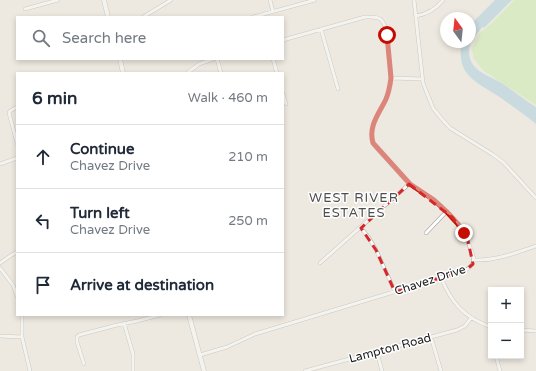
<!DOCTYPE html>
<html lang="en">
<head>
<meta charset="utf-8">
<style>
	:root { --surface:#fff; --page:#f6f6f7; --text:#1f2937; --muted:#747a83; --line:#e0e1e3 }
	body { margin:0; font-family:"Varela Round",sans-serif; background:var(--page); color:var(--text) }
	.controls { position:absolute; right:12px; bottom:12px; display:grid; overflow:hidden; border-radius:0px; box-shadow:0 2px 6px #0003 }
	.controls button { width:36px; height:36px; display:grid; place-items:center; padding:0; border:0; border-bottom:1px solid var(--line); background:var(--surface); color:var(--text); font:20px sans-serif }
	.compass { position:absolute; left:440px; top:12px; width:36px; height:36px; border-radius:50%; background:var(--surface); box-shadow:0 2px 6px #0003; rotate:345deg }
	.stop { position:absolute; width:12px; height:12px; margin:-9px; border:3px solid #c60c00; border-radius:50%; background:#fff }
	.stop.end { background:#c60c00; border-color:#fff; box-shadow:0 1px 4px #0008 }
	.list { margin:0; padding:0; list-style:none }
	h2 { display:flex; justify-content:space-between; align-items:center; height:52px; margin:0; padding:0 16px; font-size:17px }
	h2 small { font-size:13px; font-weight:400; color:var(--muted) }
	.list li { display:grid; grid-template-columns:26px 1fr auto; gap:12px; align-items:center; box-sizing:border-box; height:64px; padding:0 16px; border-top:1px solid var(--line) }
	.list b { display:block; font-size:15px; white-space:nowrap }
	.list p { margin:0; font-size:13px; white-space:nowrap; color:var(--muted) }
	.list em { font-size:13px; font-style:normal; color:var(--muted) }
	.icon { flex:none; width:22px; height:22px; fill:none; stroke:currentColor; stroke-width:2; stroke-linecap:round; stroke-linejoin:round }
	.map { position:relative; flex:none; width:536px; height:371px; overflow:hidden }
	.search { position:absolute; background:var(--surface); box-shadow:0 2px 6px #0003; left:16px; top:16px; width:268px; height:44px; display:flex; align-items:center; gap:10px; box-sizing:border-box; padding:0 14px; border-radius:0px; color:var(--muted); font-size:15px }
	.panel { position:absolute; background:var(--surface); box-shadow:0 2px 6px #0003; left:16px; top:72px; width:268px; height:244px; border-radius:0px }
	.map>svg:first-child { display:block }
</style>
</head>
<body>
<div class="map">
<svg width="536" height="371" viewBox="0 0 536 371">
	<rect width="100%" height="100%" fill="#ede9e0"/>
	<path fill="#c1eaa2" d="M514,0H536V105L484,71L474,59L472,49L479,34L493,22Z"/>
	<path fill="#9ecbdd" d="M495,0H512L484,28L482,27C479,32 471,40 470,45C468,51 469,60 474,66C481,74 491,77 500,82C513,90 524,100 536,107V124C525,115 512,106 501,98C491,91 472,82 466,72C460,63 460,52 461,42H470V25Z"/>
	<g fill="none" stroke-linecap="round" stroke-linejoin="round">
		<g stroke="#a2a2a2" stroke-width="4">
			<path id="minor" d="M270,0L273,12
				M414,0L423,83L433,108L441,118L450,128L492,154L503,162L536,198
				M25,9L58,0
				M416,16C428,14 436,9 443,0
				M143,17L171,0
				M253,17L315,0
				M321,29L338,89
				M217,59L221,73
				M273,59L277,73
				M187,73L199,64L213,59
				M391,78L422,79
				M283,94L286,104
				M17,107L10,111L9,113L17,143
				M0,164L17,158
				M361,228L369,238L376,250L395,292
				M426,233L447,211
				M474,260C495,261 516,253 536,246
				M0,263L10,256L17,252
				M320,263L409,184
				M0,268L13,285L17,296
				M441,277C451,303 465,318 491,327
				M22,315V337L30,371
				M124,323L133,354V371
				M521,330L536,331
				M0,336L22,337
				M431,337L441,371
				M377,352L382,371
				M200,355L227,347L255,334L466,270C475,265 475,258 471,250C464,229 450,212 433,199C425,194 416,190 410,184C403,178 397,171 391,164C385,157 378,151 373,143C367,122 385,107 390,88C392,76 390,63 388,51C388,44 388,36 386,30C385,26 383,21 380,19C376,16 370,17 365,17L283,40
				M496,356L500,371
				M84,364L77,342V337L79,335L117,325L137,321L160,315
				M305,371L457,330L465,326L471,318"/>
		</g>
		<g stroke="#a2a2a2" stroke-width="5">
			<path id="tertiary" d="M104,0L108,17
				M120,59L123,73
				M189,315L204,371"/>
		</g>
		<use href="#minor" stroke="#fff" stroke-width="3"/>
		<use href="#tertiary" stroke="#fff" stroke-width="4"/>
	</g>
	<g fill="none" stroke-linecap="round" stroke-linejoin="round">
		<path stroke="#c60c00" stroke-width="5" d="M387,35L391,78C390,85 389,92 386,99C379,114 368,126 373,143L410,184L434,200L447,212L458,224L464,233"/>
	</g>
	<path d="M0 0H536V371H0ZM409,184L453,218L468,241L473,264L466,270L395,292L376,250L361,228Z" fill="#ede9e0" fill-opacity=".55" fill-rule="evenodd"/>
	<path fill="none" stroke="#d62828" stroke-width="3" stroke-dasharray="8 5" stroke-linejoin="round" d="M409,184L453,218L468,241L473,264L466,270L395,292L376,250L361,228Z"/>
	<g text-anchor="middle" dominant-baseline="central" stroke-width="3" stroke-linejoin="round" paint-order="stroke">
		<g font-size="12" fill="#1b1b1b" stroke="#fff">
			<text transform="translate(430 280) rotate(-18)">Chavez Drive</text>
			<text transform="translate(390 348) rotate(-15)">Lampton Road</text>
		</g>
		<g font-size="13" letter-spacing="1" fill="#4e4e4e" stroke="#fff">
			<text x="354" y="198">WEST RIVER<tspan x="354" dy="15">ESTATES</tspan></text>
		</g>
	</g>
</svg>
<div class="controls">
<button>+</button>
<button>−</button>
</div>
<svg class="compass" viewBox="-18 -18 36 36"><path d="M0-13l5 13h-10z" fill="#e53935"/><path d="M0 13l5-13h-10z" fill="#747a83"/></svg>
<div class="stop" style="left:387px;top:35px"></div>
<div class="stop end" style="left:464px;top:233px"></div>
<div class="search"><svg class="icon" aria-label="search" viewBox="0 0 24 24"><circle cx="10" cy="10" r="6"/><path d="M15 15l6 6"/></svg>Search here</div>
<section class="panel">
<h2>6 min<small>Walk · 460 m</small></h2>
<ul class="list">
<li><svg class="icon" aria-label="ahead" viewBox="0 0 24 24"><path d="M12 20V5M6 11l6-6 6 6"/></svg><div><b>Continue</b><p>Chavez Drive</p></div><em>210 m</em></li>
<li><svg class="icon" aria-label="left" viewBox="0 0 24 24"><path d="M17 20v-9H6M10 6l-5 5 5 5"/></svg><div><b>Turn left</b><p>Chavez Drive</p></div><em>250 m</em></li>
<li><svg class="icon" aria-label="arrive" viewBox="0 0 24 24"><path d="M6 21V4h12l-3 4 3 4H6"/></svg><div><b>Arrive at destination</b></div></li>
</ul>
</section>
</div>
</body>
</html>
